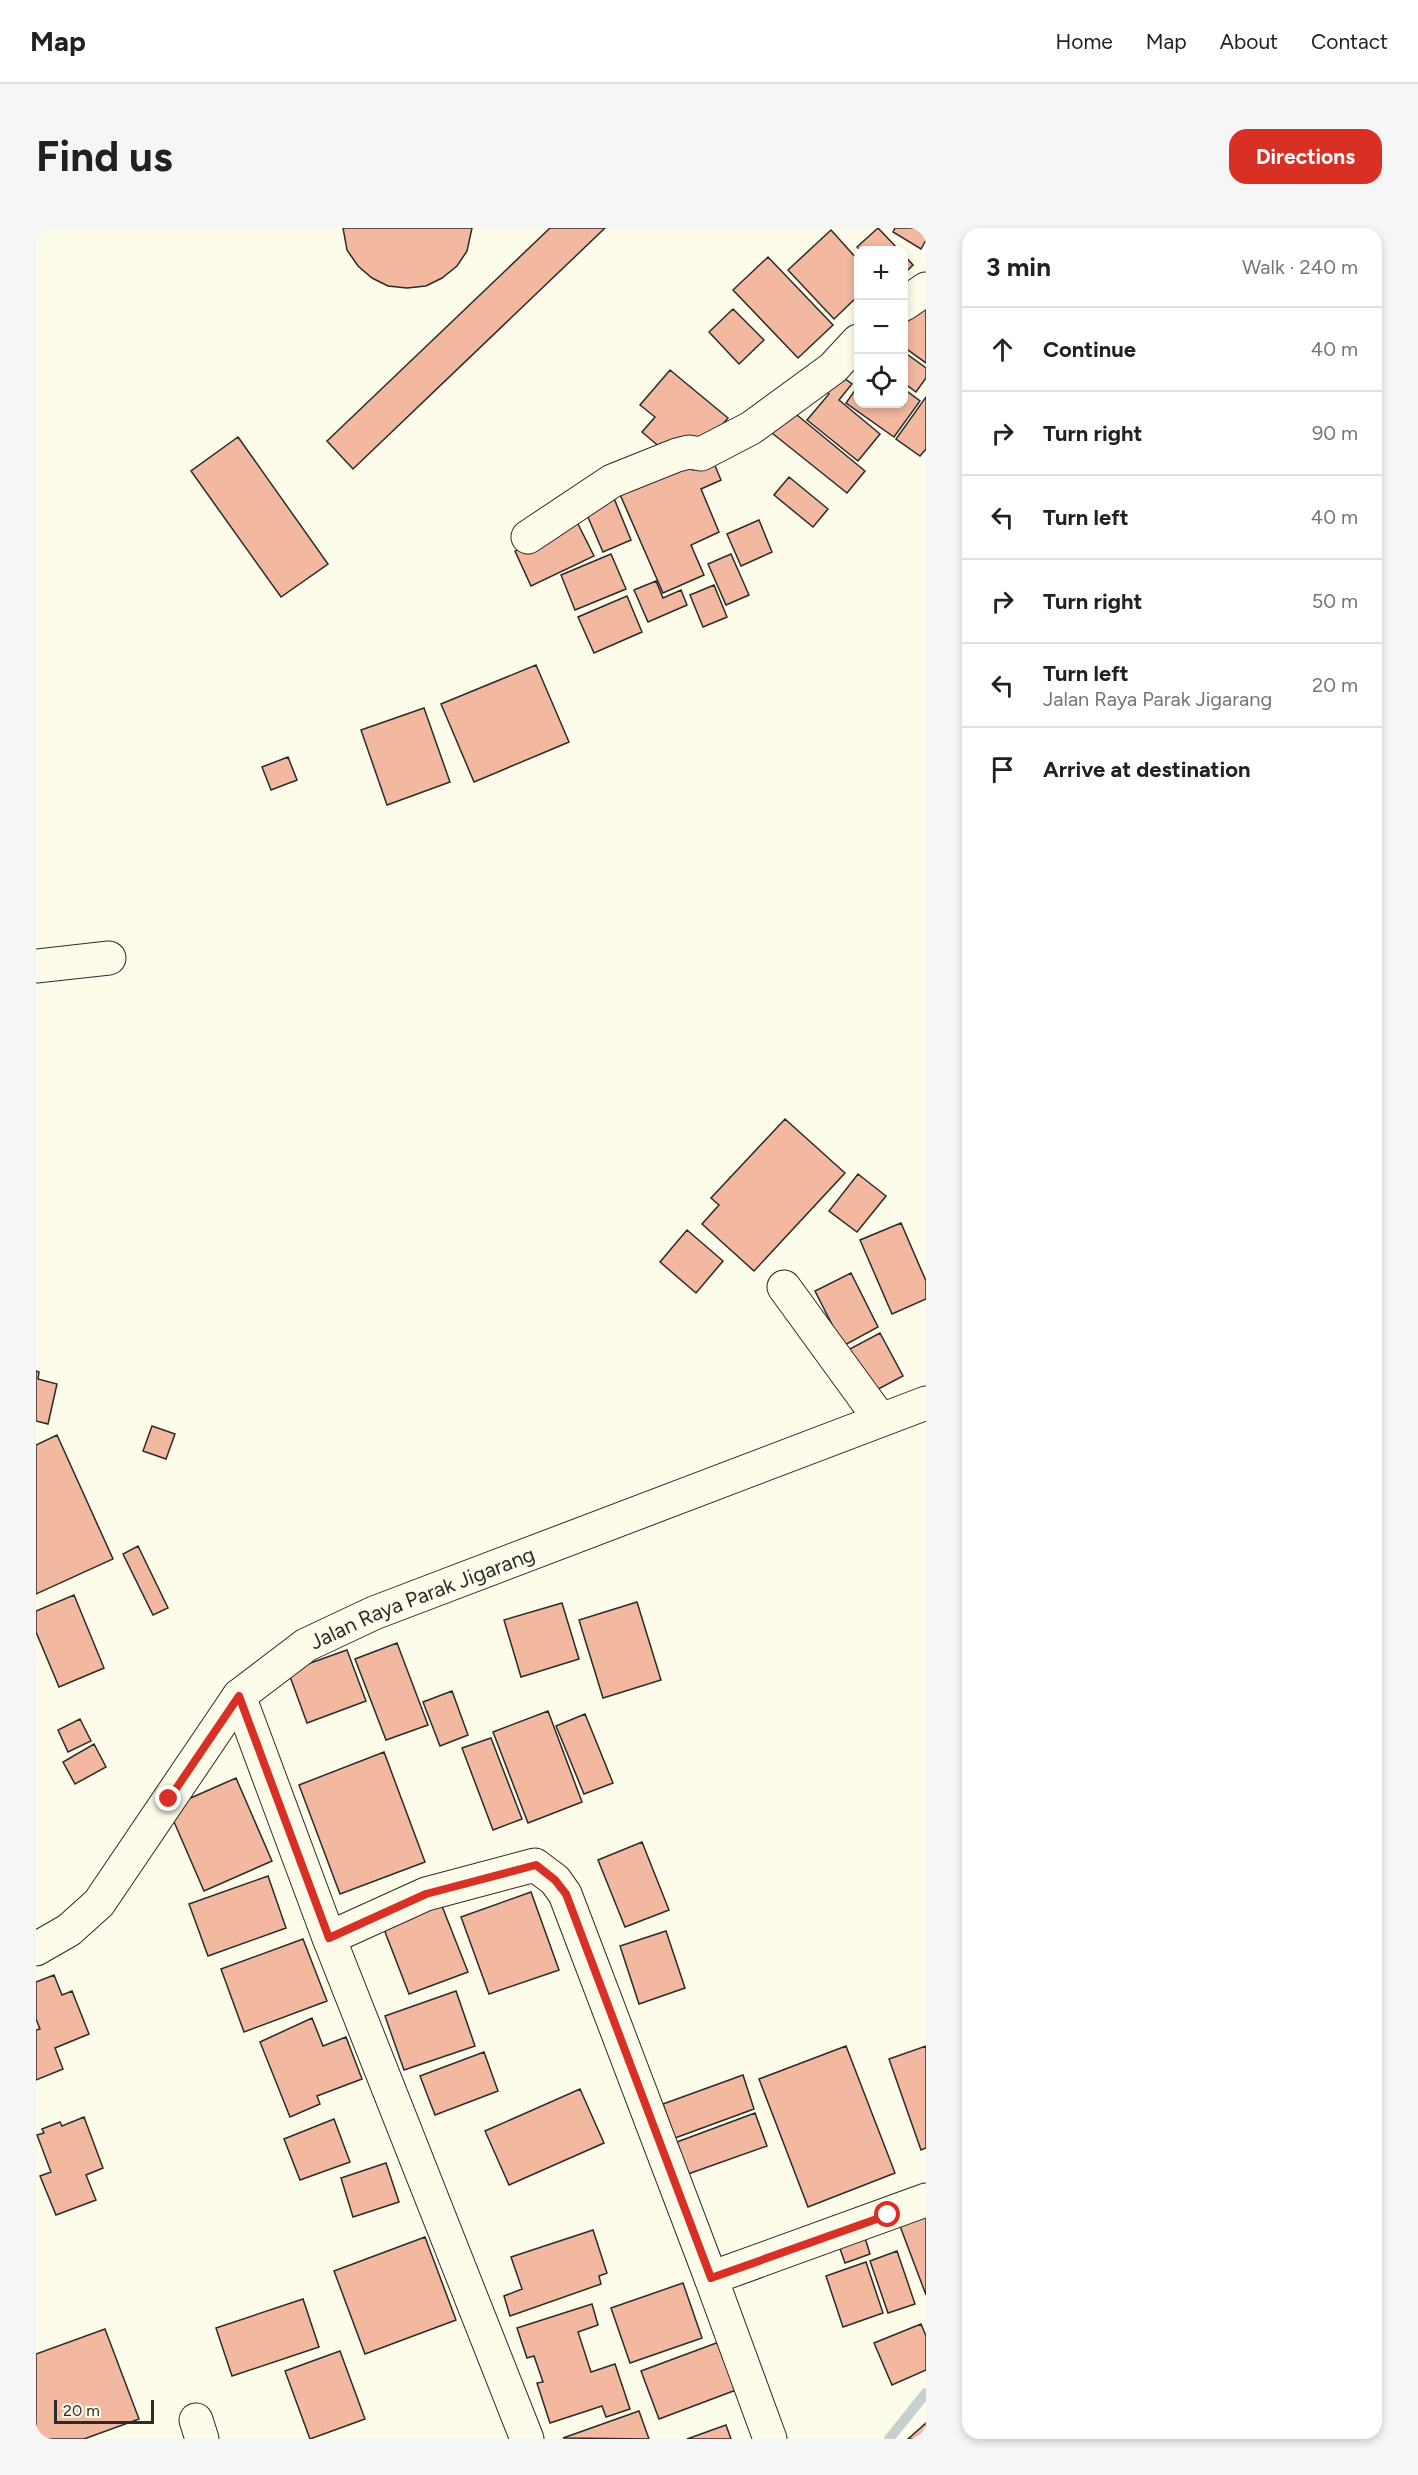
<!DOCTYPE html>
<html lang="en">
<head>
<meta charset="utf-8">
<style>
	:root { --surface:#fff; --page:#f6f6f6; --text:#202124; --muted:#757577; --line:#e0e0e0; --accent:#d93025 }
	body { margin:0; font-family:Figtree,sans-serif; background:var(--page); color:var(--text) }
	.controls { position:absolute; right:18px; top:18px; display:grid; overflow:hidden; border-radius:12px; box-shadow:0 3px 9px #0003 }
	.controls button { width:54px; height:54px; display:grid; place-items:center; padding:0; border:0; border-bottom:2px solid var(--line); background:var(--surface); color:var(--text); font:30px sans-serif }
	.scale { position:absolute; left:18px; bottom:15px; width:100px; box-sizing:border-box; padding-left:6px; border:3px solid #2b2b2b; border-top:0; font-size:16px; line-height:21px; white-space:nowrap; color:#2b2b2b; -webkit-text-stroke:4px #fdfbea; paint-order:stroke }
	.stop { position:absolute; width:18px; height:18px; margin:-14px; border:4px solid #d93025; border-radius:50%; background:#fff }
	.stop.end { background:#d93025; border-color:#fff; box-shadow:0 2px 6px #0008 }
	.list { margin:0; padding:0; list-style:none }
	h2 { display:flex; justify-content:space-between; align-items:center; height:78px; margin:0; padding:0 24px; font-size:26px }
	h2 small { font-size:20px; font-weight:400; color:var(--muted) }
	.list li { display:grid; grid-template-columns:39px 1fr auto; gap:18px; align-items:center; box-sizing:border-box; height:84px; padding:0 24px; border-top:2px solid var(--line) }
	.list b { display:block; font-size:22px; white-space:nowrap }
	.list p { margin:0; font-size:20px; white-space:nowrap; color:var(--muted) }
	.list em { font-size:20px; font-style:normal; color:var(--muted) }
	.icon { flex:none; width:33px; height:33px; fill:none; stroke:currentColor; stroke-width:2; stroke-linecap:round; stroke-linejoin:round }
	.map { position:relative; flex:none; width:890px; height:2211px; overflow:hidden; border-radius:18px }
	header { display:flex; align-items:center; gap:36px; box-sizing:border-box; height:84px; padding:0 30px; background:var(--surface); border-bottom:2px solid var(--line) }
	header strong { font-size:28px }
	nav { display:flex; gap:33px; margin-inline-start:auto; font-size:21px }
	.intro { display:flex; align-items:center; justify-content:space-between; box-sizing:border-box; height:144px; padding:0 36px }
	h1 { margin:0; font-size:42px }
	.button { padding:15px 27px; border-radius:18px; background:var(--accent); color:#fff; font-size:21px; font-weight:700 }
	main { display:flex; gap:36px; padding:0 36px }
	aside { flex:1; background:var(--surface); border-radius:18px; box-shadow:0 3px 9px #0003 }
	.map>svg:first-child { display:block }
</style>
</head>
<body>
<header>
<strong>Map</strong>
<nav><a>Home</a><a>Map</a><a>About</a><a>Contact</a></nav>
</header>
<div class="intro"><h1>Find us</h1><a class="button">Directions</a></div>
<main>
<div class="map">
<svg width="890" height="2211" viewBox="0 0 890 2211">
	<rect width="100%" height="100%" fill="#fdfbea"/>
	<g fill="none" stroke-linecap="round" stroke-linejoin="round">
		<path stroke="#c7d0d0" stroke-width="10" d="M853,2211L890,2165"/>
	</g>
	<path fill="#f2b8a0" stroke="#2b2b2b" stroke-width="1.5" d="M307,0H436L431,23L421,38L406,50L390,58L371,60L352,58L336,50L322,38L311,22Z
		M514,0H569L317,241L291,213Z
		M842,0L863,22H824L821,19Z
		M859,0H890V12L885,21L857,4Z
		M795,2L822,32V68L798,91L752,42Z
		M868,27L877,37L868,46Z
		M732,29L797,97L762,130L697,62Z
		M889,70L890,71V135L868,119V98Z
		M697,81L728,112L703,136L673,104Z
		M868,124L890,140V150L880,164L868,155Z
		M634,142L692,190L662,225L632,226L606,204L619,189L604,177Z
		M801,145L816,156L803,172L844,206L822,233L771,192L793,166L787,162Z
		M822,158V176H868V161L884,173L858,209L810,175Z
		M890,169V221L884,228L860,211Z
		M755,182L829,243L811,265L736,205Z
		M202,209L292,336L245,369L155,243Z
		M649,225L657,242L677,233L685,252L665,261L683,304L655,317L668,347L627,365L579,255Z
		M753,249L792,281L777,299L738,267Z
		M577,268L595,312L567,324L548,280Z
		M723,292L736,324L705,338L691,306Z
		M541,294L558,328L495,358L479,323Z
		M575,326L590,361L539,382L525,347Z
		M695,326L713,367L690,377L672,336Z
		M620,353L627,370L645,362L651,377L612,394L598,362Z
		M678,357L691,389L667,399L654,367Z
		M591,368L606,404L558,425L542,389Z
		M500,437L533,514L438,554L405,476Z
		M388,480L414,554L351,577L325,502Z
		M252,529L261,552L235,562L226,539Z
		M749,891L809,945L718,1043L666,996L683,977L675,970Z
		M822,946L850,968L821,1004L793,983Z
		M865,995L890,1053V1071L856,1086L824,1012Z
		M651,1002L687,1033L660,1065L624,1034Z
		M815,1045L842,1099L807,1118L779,1063Z
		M844,1105L867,1148L833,1166L810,1123Z
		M0,1143L3,1144L2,1151L21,1156L12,1196L0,1193Z
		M116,1198L139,1206L130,1231L107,1223Z
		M21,1207L77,1331L0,1366V1217Z
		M102,1318L132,1380L117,1387L87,1326Z
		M38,1367L68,1440L23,1459L0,1404V1383Z
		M601,1374L625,1452L567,1470L543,1392Z
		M526,1375L543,1431L485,1449L468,1392Z
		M361,1415L392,1497L350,1512L319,1431Z
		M311,1422L330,1473L271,1495L252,1443Z
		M416,1463L432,1507L404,1518L387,1474Z
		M512,1483L546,1574L492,1595L457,1504Z
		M549,1486L577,1555L548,1566L520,1498Z
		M44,1491L55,1513L32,1524L22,1502Z
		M455,1510L486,1591L457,1602L426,1520Z
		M58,1516L70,1539L39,1556L27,1534Z
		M348,1524L389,1634L304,1666L263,1557Z
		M200,1550L236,1633L168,1663L132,1580Z
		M606,1614L633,1682L589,1699L562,1632Z
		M232,1648L250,1700L172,1728L153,1676Z
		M495,1664L523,1742L453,1766L425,1689Z
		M402,1668L432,1744L373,1766L344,1691Z
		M630,1703L649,1760L603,1776L584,1718Z
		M267,1711L291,1773L208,1804L185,1741Z
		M18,1747L26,1767L36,1763L53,1806L19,1820L27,1841L0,1852V1802L4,1801L0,1791V1754Z
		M420,1763L439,1818L368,1842L349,1788Z
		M276,1790L287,1818L310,1809L326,1851L281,1868L284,1876L254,1889L224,1814Z
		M810,1818L859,1945L772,1979L723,1851Z
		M890,1818V1920L885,1922L853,1831Z
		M448,1824L462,1863L399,1887L384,1848Z
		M707,1847L718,1881L639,1910L627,1876Z
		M544,1861L568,1915L473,1957L449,1903Z
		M719,1885L731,1918L652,1946L641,1914Z
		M48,1889L67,1940L50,1947L60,1972L20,1987L4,1948L15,1944L1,1907L8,1905L6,1901L24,1894L26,1898Z
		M298,1891L314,1934L264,1952L248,1911Z
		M350,1935L363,1974L317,1989L305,1950Z
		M890,1978V2067L864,1998Z
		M557,2002L571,2045L563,2048L565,2056L474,2088L468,2068L486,2061L475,2029Z
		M827,2003L834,2026L809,2035L801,2012Z
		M389,2009L420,2092L329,2126L298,2043Z
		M861,2023L879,2076L852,2085L834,2033Z
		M830,2034L847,2085L807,2099L790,2048Z
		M647,2055L666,2110L594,2135L575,2080Z
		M267,2071L283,2119L196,2148L180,2100Z
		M556,2076L562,2097L542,2104L555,2144L579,2136L594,2181L570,2189L566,2178L514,2195L501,2155L507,2154L498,2128L491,2130L481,2100Z
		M885,2096L890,2108V2142L856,2157L838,2115Z
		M69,2101L103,2191L48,2211H0V2126Z
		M683,2114L700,2162L623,2191L605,2143Z
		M304,2123L329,2191L274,2211L249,2143Z
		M603,2183L613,2211L527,2210Z
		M890,2195V2211H872Z
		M690,2197L695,2211H651Z"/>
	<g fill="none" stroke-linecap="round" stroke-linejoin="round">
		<g stroke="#2b2b2b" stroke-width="35">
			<g id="minor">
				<path d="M868,76L890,61"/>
				<path d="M492,309L576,253L641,227L653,224L665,226L715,200L797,140L822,113"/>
				<path d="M0,738L73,730"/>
				<path d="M748,1059L844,1191"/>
				<path d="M203,1468L293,1710L491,2211"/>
				<path d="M293,1710L390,1666L499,1637L519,1652L529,1666L675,2050L890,1972"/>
				<path id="s1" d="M0,1721L33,1702L63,1675L203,1468L270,1417L338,1385L890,1175"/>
				<path d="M675,2050L734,2211"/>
				<path d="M160,2192L166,2211"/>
			</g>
		</g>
		<use href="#minor" stroke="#fdfbea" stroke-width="33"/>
	</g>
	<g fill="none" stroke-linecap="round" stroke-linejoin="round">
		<path stroke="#d93025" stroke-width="8" d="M133,1571L203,1468L293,1710L390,1666L500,1637L519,1652L530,1666L675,2050L852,1987"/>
	</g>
	<g text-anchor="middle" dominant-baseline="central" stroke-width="4.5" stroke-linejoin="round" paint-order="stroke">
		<g font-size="21" fill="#2b2b2b" stroke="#fdfbea">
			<text stroke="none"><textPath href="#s1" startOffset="538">Jalan Raya Parak Jigarang</textPath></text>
		</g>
	</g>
</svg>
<div class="controls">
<button>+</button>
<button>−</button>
<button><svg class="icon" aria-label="locate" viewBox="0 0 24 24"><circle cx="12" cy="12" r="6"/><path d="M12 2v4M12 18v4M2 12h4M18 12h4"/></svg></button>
</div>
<div class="scale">20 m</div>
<div class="stop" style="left:852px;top:1987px"></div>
<div class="stop end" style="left:133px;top:1571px"></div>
</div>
<aside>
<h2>3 min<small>Walk · 240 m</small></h2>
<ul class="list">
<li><svg class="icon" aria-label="ahead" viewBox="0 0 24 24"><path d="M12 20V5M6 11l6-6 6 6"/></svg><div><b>Continue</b></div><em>40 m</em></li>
<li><svg class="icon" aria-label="right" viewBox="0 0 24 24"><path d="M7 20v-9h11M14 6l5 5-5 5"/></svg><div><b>Turn right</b></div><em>90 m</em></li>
<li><svg class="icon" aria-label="left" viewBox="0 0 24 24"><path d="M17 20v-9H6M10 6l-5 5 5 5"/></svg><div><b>Turn left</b></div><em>40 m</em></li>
<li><svg class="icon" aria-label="right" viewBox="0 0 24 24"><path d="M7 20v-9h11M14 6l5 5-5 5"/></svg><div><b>Turn right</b></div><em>50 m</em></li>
<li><svg class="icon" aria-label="left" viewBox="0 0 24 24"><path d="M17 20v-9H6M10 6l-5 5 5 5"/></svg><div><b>Turn left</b><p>Jalan Raya Parak Jigarang</p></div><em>20 m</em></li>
<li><svg class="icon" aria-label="arrive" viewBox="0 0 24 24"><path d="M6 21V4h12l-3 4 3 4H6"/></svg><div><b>Arrive at destination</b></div></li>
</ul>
</aside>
</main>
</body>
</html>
